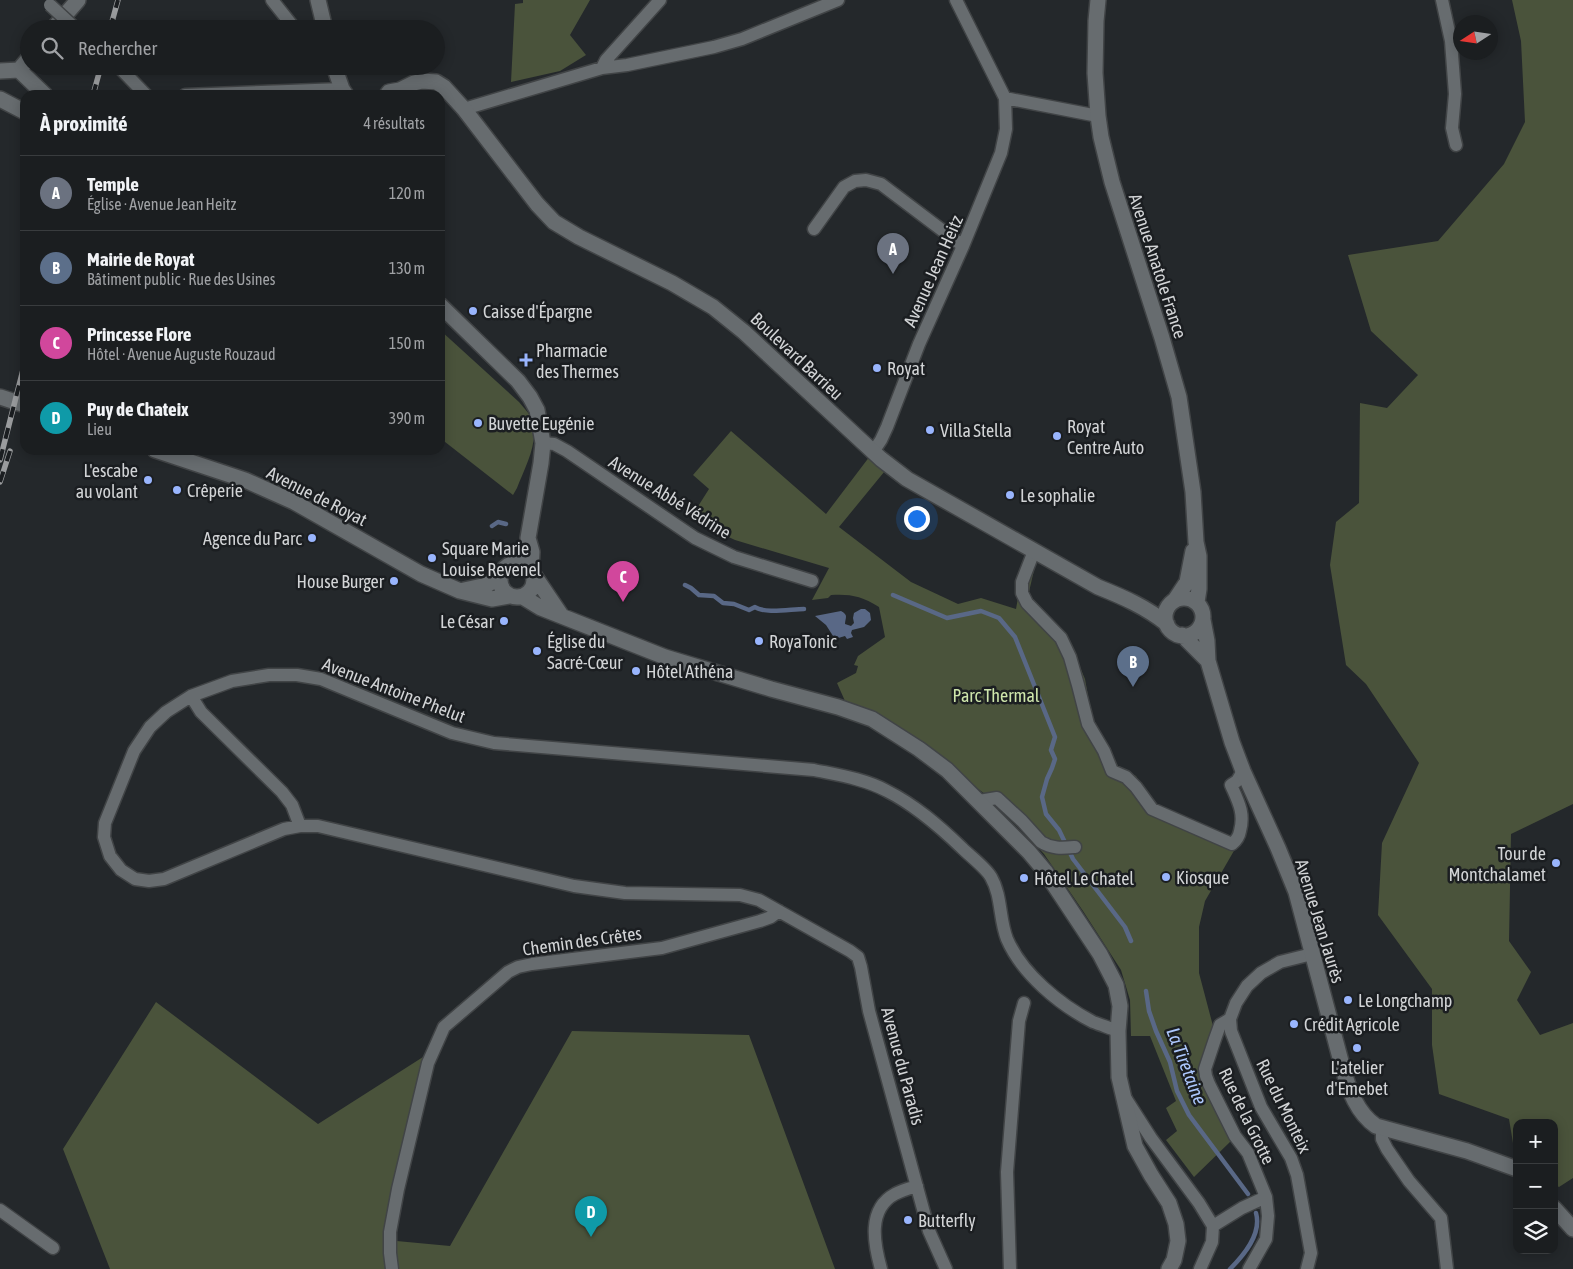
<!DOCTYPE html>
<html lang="fr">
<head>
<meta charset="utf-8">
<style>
	:root { --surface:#1b1e20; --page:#282b2d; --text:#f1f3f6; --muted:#a0a2a5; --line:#393c3e; --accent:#ea580c }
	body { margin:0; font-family:"Asap Condensed",sans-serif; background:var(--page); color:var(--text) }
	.controls { position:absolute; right:15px; bottom:15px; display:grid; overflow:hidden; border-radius:10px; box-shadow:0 2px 12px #0003 }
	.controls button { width:45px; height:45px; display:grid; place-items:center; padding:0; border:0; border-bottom:1px solid var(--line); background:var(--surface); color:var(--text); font:25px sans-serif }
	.compass { position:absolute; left:1453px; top:15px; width:45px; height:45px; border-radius:50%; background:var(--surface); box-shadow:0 2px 12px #0003; rotate:258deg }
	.you { position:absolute; left:916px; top:518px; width:18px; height:18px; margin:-12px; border:4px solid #fff; border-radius:50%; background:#1a73e8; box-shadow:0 0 0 8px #1a73e833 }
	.badge { display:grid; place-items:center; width:32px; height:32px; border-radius:50%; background:var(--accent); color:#fff; font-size:16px; font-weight:700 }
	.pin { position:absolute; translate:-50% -41px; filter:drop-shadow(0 1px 2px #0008) }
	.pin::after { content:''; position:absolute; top:26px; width:18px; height:15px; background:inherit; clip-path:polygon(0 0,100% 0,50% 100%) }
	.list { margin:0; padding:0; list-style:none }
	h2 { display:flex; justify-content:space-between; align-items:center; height:65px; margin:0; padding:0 20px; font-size:21px }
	h2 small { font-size:16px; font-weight:400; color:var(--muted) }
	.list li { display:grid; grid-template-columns:32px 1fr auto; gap:15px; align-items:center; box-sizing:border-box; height:75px; padding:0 20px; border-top:1px solid var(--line) }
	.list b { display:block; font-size:19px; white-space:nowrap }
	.list p { margin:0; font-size:16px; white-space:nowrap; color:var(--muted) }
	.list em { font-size:16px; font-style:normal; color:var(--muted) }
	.icon { flex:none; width:28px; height:28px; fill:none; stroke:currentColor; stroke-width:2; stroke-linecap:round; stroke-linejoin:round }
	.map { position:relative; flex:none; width:1573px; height:1269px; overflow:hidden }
	.search { position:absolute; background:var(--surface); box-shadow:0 2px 12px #0003; left:20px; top:20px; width:425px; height:55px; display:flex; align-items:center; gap:12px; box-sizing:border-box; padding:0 18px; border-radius:28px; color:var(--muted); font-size:19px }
	.panel { position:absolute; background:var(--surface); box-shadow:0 2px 12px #0003; left:20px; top:90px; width:425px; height:365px; border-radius:15px }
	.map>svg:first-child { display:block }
</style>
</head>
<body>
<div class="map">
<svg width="1573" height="1269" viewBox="0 0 1573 1269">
	<rect width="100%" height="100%" fill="#24282b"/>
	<path fill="#4a533b" d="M523,0H590L570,35L586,55L560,71L511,82L515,4L523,3Z
		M1512,0H1573V804L1511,834L1509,941L1531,972L1517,1000L1540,1035L1573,1023V1178L1559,1187L1554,1184V1123H1517V1152L1514,1149L1509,1119L1439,1094L1432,1045V989L1378,915L1382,843L1419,763L1366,684L1346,665L1330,565L1336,522L1359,503L1360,403L1387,408L1418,375L1371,331L1348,255L1438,241L1504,164L1525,122L1521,41Z
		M440,330L519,402C523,407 528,412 531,417C541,439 525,467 517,488L513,495L440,438Z
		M731,431L826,514L873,452L889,466L839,527L911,582L958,604L981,598L1016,609L1027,547L1038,553L1028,596L1068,639L1085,679L1093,723L1118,766L1136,776L1155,807L1235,849L1205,901L1199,927V973L1213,1026L1199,1075L1206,1092L1231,1141L1194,1177L1166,1140L1177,1131L1166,1108L1176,1101L1150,1036H1131L1130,1000L1121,970L1083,911L1044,854L993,800L908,737L845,701L837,683L856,673L858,666L854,665L858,656L885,637L879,607C861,596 851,594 831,595L828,598L812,600L829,568L735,540L690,519L709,489L693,475Z
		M156,1002L318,1124L423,1057L386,1240L450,1246L572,1031L749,1035L835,1269H110L63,1149Z"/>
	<path fill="#596886" d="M861,609H865L870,613L871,620L864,627L852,630L851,633L853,637L847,639L845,636L835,639L826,625L815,616L841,611C849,615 845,618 845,624L851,626L854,623L853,618L854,613Z"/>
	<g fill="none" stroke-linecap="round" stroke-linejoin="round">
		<path stroke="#596886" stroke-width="4.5" d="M492,526L498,522L506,524
			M685,585L691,588L699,595L714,596L723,603L734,604L749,610L755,607C765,614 791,609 804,609
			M893,595L947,618L981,611L999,618L1015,637L1055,737L1051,750L1055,759L1052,768L1047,779L1042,797L1046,814L1059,830L1073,859L1125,927L1131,941
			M1146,991L1149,1011L1156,1031L1170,1062L1177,1091L1189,1115L1248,1194
			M1230,1269C1244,1255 1262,1234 1256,1213"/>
		<path stroke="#3e4245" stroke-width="10" stroke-dasharray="10 5" stroke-linecap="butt" d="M94,26L104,29"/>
		<g stroke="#414446" stroke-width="15">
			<path id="minor" d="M272,0L295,29
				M1442,0L1451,41L1455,94L1452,128L1456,145
				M118,66L146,95
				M602,68L627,65L714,47L742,39L838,0
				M185,95L342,89
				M1005,98L1098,116
				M464,109L602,68L606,60L660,0
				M814,229L844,187L855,181L866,180L881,184L963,246
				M543,443L554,444L567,451L695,538L734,557L812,581
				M873,452L881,440L887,427L919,344L963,246L1001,153L1006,129L1005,98L956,0
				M1034,551L1022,582V593L1027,603L1061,638L1070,657L1078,685L1088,724L1104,751L1112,771L1126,777L1136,787L1152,809L1232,844C1237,840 1239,837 1240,831C1245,813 1238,801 1231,785L1237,781L1243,771
				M191,696L201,712L282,792L292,805L300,826
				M979,801L997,798L1022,821L1041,842C1052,849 1062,848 1075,847
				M1230,1019L1231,1031L1261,1107L1291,1158L1297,1175L1311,1253L1307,1269
				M1126,1099L1151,1138L1199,1203L1213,1226L1212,1242L1200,1269
				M1382,1129V1139L1387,1149L1409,1181L1441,1218L1447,1269
				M0,1210L53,1248
				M1213,1226L1242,1208L1266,1197
				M392,1269L390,1253V1232L398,1189L428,1063L444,1027L508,972L518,967L532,964L662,948L760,921L771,917L779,911
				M881,1269C874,1244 867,1209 895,1194C902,1190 910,1188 917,1186
				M946,1269L929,1231L869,1011L861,967L858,957L850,951L759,900L740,895L625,893L574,886L318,826H300L284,829L164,879L149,881L135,879L121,870L110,856L104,837L105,823L134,751L150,727L166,712L191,696L232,681L269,675H297L321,679L452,733L494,743L814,770C838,775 865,779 887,791C915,805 939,826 962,848C970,856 986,868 991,877C1002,896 999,919 1007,939C1022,974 1060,1005 1093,1022C1101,1025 1110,1028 1118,1031
				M1010,1269L1007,1172L1019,1021L1024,1003
				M1249,1269L1266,1239L1268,1216L1266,1197L1248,1153L1235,1136L1209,1084L1206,1076L1205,1069L1215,1039L1220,1025L1230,1019L1236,1003L1247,986L1261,973L1280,962L1312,954"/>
		</g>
		<g stroke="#414446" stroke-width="18">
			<path id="tertiary" d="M53,29L78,0
				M19,70L45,95
				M0,71L19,70L29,58
				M0,99L25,112"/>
		</g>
		<g stroke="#414446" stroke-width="18">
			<path id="secondary" d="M318,0L325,29
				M1098,0L1096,21L1095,73L1098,116L1101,137L1112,182L1162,338L1179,397L1193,492L1196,542L1199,556V589L1197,602
				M334,66L342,89L346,95
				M387,95L389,92L400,90L414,83L422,81L436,82L444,87L464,109L537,204L554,222L579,237L672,283L713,307L744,332L881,459L907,479L1098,587C1123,597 1146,607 1167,624
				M440,305L518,381L530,397L537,410L543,443L541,463L528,538L532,552L531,569
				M0,397L25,405
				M155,450L245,480L294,502L421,574L460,591L492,599L509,596
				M500 580a17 17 0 1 1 34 0a17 17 0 1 1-34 0Z
				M534,575L561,615
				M464,590L487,585L500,576
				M523,597L541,608L665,657L771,689L838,707L872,719L919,749L947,770L1029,852L1045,871L1100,954L1116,985L1120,1006L1118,1031L1119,1077L1135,1146L1151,1175L1169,1203L1176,1224L1178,1241L1174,1260L1169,1269
				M1165 617a19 19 0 1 1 38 0a19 19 0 1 1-38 0Z
				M1175,600L1187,582L1193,551
				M1203,620L1207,641L1208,661L1232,742L1243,771L1278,848L1296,892L1343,1069C1349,1090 1357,1113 1376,1126L1467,1151L1517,1169
				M1182,635L1208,661
				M1554,1208L1573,1229"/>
		</g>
		<use href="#minor" stroke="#676c6f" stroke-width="12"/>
		<use href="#tertiary" stroke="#676c6f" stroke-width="15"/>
		<use href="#secondary" stroke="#676c6f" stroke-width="15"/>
		<g stroke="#9a9c9e" stroke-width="5.5">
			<path id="rail" d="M110,29L118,0
				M93,95L101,66
				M0,460L25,362
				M0,482L10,451"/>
		</g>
		<use href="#rail" stroke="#1b1e21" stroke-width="4" stroke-dasharray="11" stroke-linecap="butt"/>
		<g stroke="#414446" stroke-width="15" stroke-linecap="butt">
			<path id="minor-bridge" d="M50,5L76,29"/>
		</g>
		<use href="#minor-bridge" stroke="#676c6f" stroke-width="12"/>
	</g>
	<g fill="#99b5fd" stroke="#1b1e21" stroke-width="2">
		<circle cx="473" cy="311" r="5"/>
		<path d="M523.5 352.5h5v5h5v5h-5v5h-5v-5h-5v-5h5z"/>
		<circle cx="877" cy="368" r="5"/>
		<circle cx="478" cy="423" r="5"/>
		<circle cx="930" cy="430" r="5"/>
		<circle cx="1057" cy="436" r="5"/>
		<circle cx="148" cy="480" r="5"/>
		<circle cx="177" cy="490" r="5"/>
		<circle cx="1010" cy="495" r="5"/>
		<circle cx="312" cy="538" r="5"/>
		<circle cx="432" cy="558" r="5"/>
		<circle cx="394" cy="581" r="5"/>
		<circle cx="504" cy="621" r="5"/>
		<circle cx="759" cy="641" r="5"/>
		<circle cx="537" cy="651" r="5"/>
		<circle cx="636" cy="671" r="5"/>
		<circle cx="1556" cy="863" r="5"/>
		<circle cx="1166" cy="877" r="5"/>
		<circle cx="1024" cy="878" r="5"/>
		<circle cx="1348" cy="1000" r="5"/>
		<circle cx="1294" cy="1024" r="5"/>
		<circle cx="1357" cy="1048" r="5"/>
		<circle cx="908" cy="1220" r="5"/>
	</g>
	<g text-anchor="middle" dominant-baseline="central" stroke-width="5" stroke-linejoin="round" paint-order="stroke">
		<g font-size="18" fill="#d2d4d6" stroke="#1b1e21">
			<text transform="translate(1158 266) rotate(72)">Avenue Anatole France</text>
			<text transform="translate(933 271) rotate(-66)">Avenue Jean Heitz</text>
			<text transform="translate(797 356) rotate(43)">Boulevard Barrieu</text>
			<text transform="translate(317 496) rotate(27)">Avenue de Royat</text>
			<text transform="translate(670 497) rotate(32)">Avenue Abbé Védrine</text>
			<text transform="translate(394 690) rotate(21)">Avenue Antoine Phelut</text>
			<text transform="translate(1320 921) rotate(73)">Avenue Jean Jaurès</text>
			<text transform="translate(582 941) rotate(-8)">Chemin des Crêtes</text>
			<text transform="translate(903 1066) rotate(75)">Avenue du Paradis</text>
			<text transform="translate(1284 1106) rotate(64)">Rue du Monteix</text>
			<text transform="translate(1247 1116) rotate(64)">Rue de la Grotte</text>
		</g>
		<g font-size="18" fill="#d2d4d6" stroke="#1b1e21" text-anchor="start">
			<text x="483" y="311">Caisse d'Épargne</text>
			<text x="536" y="350">Pharmacie<tspan x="536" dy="21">des Thermes</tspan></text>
			<text x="887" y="368">Royat</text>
			<text x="488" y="423">Buvette Eugénie</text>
			<text x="1067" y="426">Royat<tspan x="1067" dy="21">Centre Auto</tspan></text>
			<text x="940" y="430">Villa Stella</text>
			<text x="138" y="470" text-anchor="end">L'escabe<tspan x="138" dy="21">au volant</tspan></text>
			<text x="187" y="490">Crêperie</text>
			<text x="1020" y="495">Le sophalie</text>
			<text x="302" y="538" text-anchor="end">Agence du Parc</text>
			<text x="442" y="548">Square Marie<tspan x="442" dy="21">Louise Revenel</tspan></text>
			<text x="384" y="581" text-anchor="end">House Burger</text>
			<text x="494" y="621" text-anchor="end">Le César</text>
			<text x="547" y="641">Église du<tspan x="547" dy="21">Sacré-Cœur</tspan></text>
			<text x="769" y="641">RoyaTonic</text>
			<text x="646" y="671">Hôtel Athéna</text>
			<text x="1546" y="853" text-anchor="end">Tour de<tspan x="1546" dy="21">Montchalamet</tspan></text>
			<text x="1176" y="877">Kiosque</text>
			<text x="1034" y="878">Hôtel Le Chatel</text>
			<text x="1358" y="1000">Le Longchamp</text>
			<text x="1304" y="1024">Crédit Agricole</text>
			<text x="1357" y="1067" text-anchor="middle">L'atelier<tspan x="1357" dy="21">d'Emebet</tspan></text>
			<text x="918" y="1220">Butterfly</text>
		</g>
		<g font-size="18" fill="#cee5ab" stroke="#1b1e21">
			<text x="996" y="695">Parc Thermal</text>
		</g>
		<g font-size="19" font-style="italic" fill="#adc8fd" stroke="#1b1e21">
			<text transform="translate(1187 1066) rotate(69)">La Tiretaine</text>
		</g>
	</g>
</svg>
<div class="controls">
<button>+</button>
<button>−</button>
<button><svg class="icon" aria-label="layers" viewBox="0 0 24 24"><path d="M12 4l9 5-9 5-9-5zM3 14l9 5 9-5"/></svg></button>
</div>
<svg class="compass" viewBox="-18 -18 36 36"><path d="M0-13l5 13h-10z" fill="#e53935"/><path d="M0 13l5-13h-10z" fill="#a0a2a5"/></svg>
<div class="you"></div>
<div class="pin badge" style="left:893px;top:274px;background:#6b7280">A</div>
<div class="pin badge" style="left:1133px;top:687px;background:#5c6f8a">B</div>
<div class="pin badge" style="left:623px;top:602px;background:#d1479c">C</div>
<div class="pin badge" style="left:591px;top:1237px;background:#0f9aa8">D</div>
<div class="search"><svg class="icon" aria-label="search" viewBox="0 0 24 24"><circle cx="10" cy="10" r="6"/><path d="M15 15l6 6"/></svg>Rechercher</div>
<section class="panel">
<h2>À proximité<small>4 résultats</small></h2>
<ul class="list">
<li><span class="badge" style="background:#6b7280">A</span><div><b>Temple</b><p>Église · Avenue Jean Heitz</p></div><em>120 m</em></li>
<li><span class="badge" style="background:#5c6f8a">B</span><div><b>Mairie de Royat</b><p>Bâtiment public · Rue des Usines</p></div><em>130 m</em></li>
<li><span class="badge" style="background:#d1479c">C</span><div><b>Princesse Flore</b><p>Hôtel · Avenue Auguste Rouzaud</p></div><em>150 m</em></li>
<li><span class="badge" style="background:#0f9aa8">D</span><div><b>Puy de Chateix</b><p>Lieu</p></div><em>390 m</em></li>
</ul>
</section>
</div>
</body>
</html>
